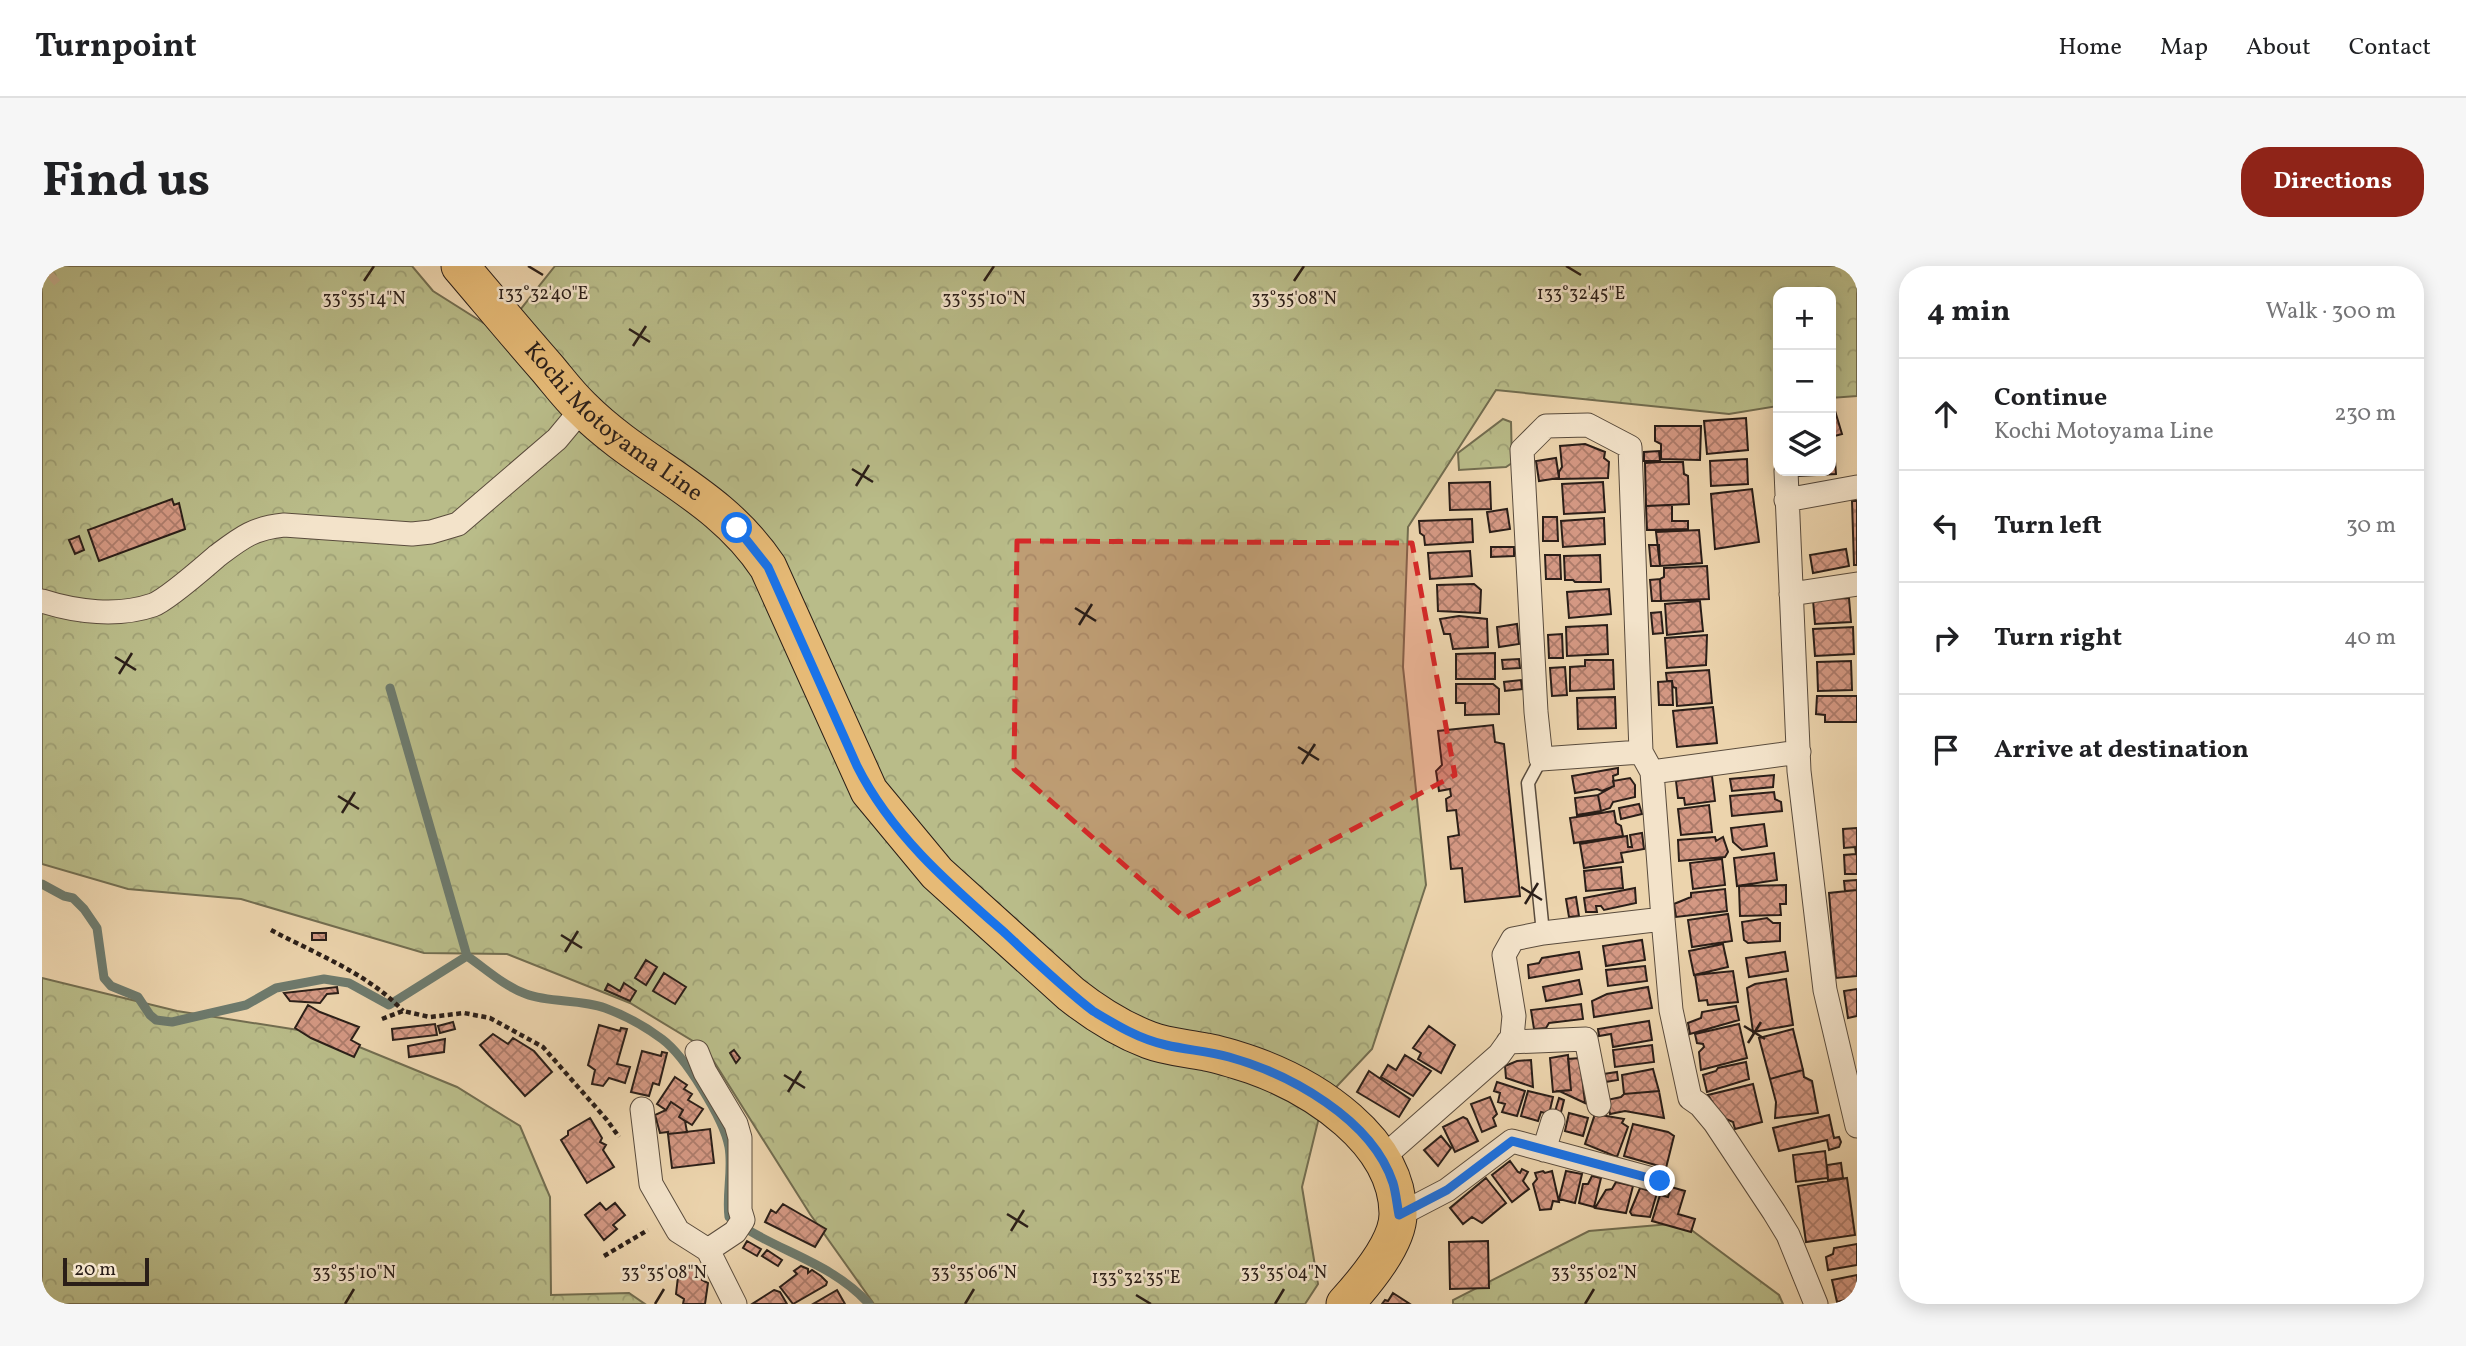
<!DOCTYPE html>
<html lang="en">
<head>
<meta charset="utf-8">
<style>
	:root { --surface:#fff; --page:#f6f6f6; --text:#202124; --muted:#757577; --line:#e0e0e0; --accent:#8f2418 }
	body { margin:0; font-family:Vollkorn,serif; background:var(--page); color:var(--text) }
	.controls { position:absolute; right:21px; top:21px; display:grid; overflow:hidden; border-radius:14px; box-shadow:0 4px 18px #0003 }
	.controls button { width:63px; height:63px; display:grid; place-items:center; padding:0; border:0; border-bottom:2px solid var(--line); background:var(--surface); color:var(--text); font:35px sans-serif }
	.scale { position:absolute; left:21px; bottom:18px; width:86px; box-sizing:border-box; padding-left:7px; border:4px solid #2a1e18; border-top:0; font-size:19px; line-height:24px; white-space:nowrap; color:#2a1e18; -webkit-text-stroke:5px #f3e3ca; paint-order:stroke }
	.stop { position:absolute; width:21px; height:21px; margin:-16px; border:5px solid #1a73e8; border-radius:50%; background:#fff }
	.stop.end { background:#1a73e8; border-color:#fff; box-shadow:0 2px 7px #0008 }
	.list { margin:0; padding:0; list-style:none }
	h2 { display:flex; justify-content:space-between; align-items:center; height:91px; margin:0; padding:0 28px; font-size:30px }
	h2 small { font-size:23px; font-weight:400; color:var(--muted) }
	.list li { display:grid; grid-template-columns:46px 1fr auto; gap:21px; align-items:center; box-sizing:border-box; height:112px; padding:0 28px; border-top:2px solid var(--line) }
	.list b { display:block; font-size:26px; white-space:nowrap }
	.list p { margin:0; font-size:23px; white-space:nowrap; color:var(--muted) }
	.list em { font-size:23px; font-style:normal; color:var(--muted) }
	.icon { flex:none; width:38px; height:38px; fill:none; stroke:currentColor; stroke-width:2; stroke-linecap:round; stroke-linejoin:round }
	.map { position:relative; flex:none; width:1815px; height:1038px; overflow:hidden; border-radius:28px }
	header { display:flex; align-items:center; gap:42px; box-sizing:border-box; height:98px; padding:0 35px; background:var(--surface); border-bottom:2px solid var(--line) }
	header strong { font-size:33px }
	nav { display:flex; gap:38px; margin-inline-start:auto; font-size:24px }
	.intro { display:flex; align-items:center; justify-content:space-between; box-sizing:border-box; height:168px; padding:0 42px }
	h1 { margin:0; font-size:49px }
	.button { padding:18px 32px; border-radius:28px; background:var(--accent); color:#fff; font-size:24px; font-weight:700 }
	main { display:flex; gap:42px; padding:0 42px }
	aside { flex:1; background:var(--surface); border-radius:28px; box-shadow:0 4px 18px #0003 }
	.map>svg:first-child { display:block }
</style>
</head>
<body>
<header>
<strong>Turnpoint</strong>
<nav><a>Home</a><a>Map</a><a>About</a><a>Contact</a></nav>
</header>
<div class="intro"><h1>Find us</h1><a class="button">Directions</a></div>
<main>
<div class="map">
<svg width="1815" height="1038" viewBox="0 0 1815 1038">
	<defs>
		<pattern id="forest-crowns" width="20" height="18" patternUnits="userSpaceOnUse" patternTransform="scale(1.75)"><rect width="20" height="18" fill="#b9bc89"/><path d="M2 6a3 3 0 1 1 6 0M12 15a3 3 0 1 1 6 0" fill="none" stroke="#9fa176"/></pattern>
		<pattern id="building-cross-hatch" width="8" height="8" patternUnits="userSpaceOnUse" patternTransform="scale(1.75)"><rect width="8" height="8" fill="#d49883"/><path d="M0 0l8 8M0 8l8-8" fill="none" stroke="#ac7b6a"/></pattern>
	</defs>
	<rect width="100%" height="100%" fill="#ecd4ad"/>
	<filter id="stains"><feTurbulence type="fractalNoise" baseFrequency=".00286" numOctaves="4"/><feColorMatrix values="0 0 0 0 .2 0 0 0 0 .09 0 0 0 0 .02 0 0 0 .5 -.17"/></filter>
	<radialGradient id="worn" r=".72"><stop offset=".6" stop-color="#630" stop-opacity="0"/><stop offset="1" stop-color="#630" stop-opacity=".3"/></radialGradient>
	<path fill="url(#forest-crowns)" stroke="#726d50" stroke-width="2" d="M0,0H370L391,25L459,68L513,0H1815V130L1789,132V26H1736V140L1687,148L1454,124L1366,261L1361,401L1384,619L1330,783L1281,835L1260,921L1276,1018L1263,1038H832L768,948L664,783L588,737L465,688L382,687L199,633L86,623L0,598Z
		M1461,153L1469,156L1470,197L1464,201L1417,204L1416,187Z
		M0,712L135,745L288,769L415,821L478,860L508,931L509,1029L587,1027L603,1038H0Z
		M1640,957L1737,1029L1741,1038H1411V1034L1547,965Z"/>
	<g fill="none" stroke-linecap="round" stroke-linejoin="round">
		<path stroke="#6d7a6d" stroke-width="9" d="M348,422L425,690
			M0,618L22,630L31,632L42,643L55,662L62,712L69,720L96,731L108,749L114,754L130,756L204,739L234,722L282,713L307,717L347,739L425,690C444,703 462,720 484,728C508,737 538,733 563,742C582,749 604,761 620,773C643,790 682,853 687,881C691,904 684,928 687,951C733,986 787,994 827,1038"/>
	</g>
	<path fill="url(#building-cross-hatch)" stroke="#2a1e18" stroke-width="2" d="M1791,138L1800,168L1789,171V139Z
		M1704,152L1706,184L1665,188L1662,155Z
		M1613,160H1659L1658,194L1619,193V178L1613,175Z
		M1543,178L1563,186L1562,192L1567,196L1566,212L1517,213V206L1520,201L1518,180Z
		M1617,185L1618,195H1602V186Z
		M1514,192L1517,212L1497,215L1494,195Z
		M1705,193L1706,218L1669,220L1668,195Z
		M1789,195H1793L1794,208L1755,210V205H1789Z
		M1619,196H1641L1642,208L1646,210L1647,238L1604,240L1603,197Z
		M1448,216L1449,243L1408,244L1407,217Z
		M1561,216L1563,246L1522,248L1520,218Z
		M1710,223L1717,276L1673,283L1669,228Z
		M130,233L132,239L137,237L143,263L57,295L46,264Z
		M1810,235H1815V299H1812Z
		M1630,239V255H1646V263L1605,264L1604,240Z
		M1465,243L1468,263L1448,266L1445,246Z
		M1501,251H1515L1516,275H1501Z
		M1562,252L1563,278L1521,281L1519,255Z
		M1430,253L1431,276L1383,279L1382,270L1378,267L1377,255Z
		M1657,264L1660,297L1618,300L1614,266Z
		M37,270L42,284L33,288L27,274Z
		M1607,279H1617L1618,300H1609Z
		M1449,281H1472V290L1449,291Z
		M1804,283L1807,300L1771,307L1768,289Z
		M1428,285L1430,310L1388,313L1386,287Z
		M1503,289H1518L1519,313H1504Z
		M1558,289L1559,316H1533L1531,314H1523L1522,290Z
		M1665,300L1667,333L1619,335L1618,313L1622,311V302Z
		M1618,313L1619,335H1610L1608,314Z
		M1432,318L1439,324L1438,347L1396,345L1395,319Z
		M1567,323L1569,348L1527,352L1525,326Z
		M1807,332L1809,356L1773,358L1771,334Z
		M1658,335L1661,365L1625,369L1623,338Z
		M1619,346L1621,367L1611,368L1609,347Z
		M1417,350L1445,353L1446,381L1411,383L1408,368H1402L1398,353Z
		M1475,358L1477,378L1457,381L1455,361Z
		M1565,359L1566,388L1525,390L1524,361Z
		M1811,361L1812,388L1773,390L1771,363Z
		M1520,368L1521,392H1507L1506,369Z
		M1665,369L1664,399L1625,402L1623,372Z
		M1453,387V413H1414V388Z
		M1477,393L1478,402L1461,403L1460,394Z
		M1543,394H1571L1572,423L1528,425V401L1543,400Z
		M1809,395L1810,424L1776,425L1775,396Z
		M1523,401L1525,429L1510,430L1508,402Z
		M1667,404L1670,437L1635,440L1634,422L1631,421L1630,415H1625L1624,407Z
		M1479,414L1480,423L1463,425L1462,416Z
		M1630,415L1631,439H1617L1616,416Z
		M1414,418H1451L1457,423V448L1423,449V437H1414Z
		M1775,430H1815V456H1783V449L1774,448Z
		M1573,431L1574,462L1536,463L1535,432Z
		M1671,441L1675,477L1635,481L1631,445Z
		M1451,459L1453,476L1462,478L1478,630L1423,636L1420,602L1409,603L1406,571L1417,569L1414,544L1405,545L1404,533L1409,530L1408,523L1397,525L1394,505L1400,499L1396,465Z
		M1576,502V508L1571,510L1572,520L1560,525L1555,523L1533,527L1530,510Z
		M1732,509L1731,521L1690,525L1688,513Z
		M1670,510L1673,535L1643,539L1642,532H1636L1634,515Z
		M1588,512L1593,519V531L1571,536L1568,542L1559,545L1556,529L1572,520L1571,515Z
		M1732,526L1733,533L1739,536L1740,545L1690,550L1688,530Z
		M1556,529L1559,545L1535,549L1533,532Z
		M1597,538L1600,548L1579,553L1577,542Z
		M1667,539L1670,566L1639,569L1636,543Z
		M1572,545L1574,557L1579,560L1581,570L1532,577L1528,552Z
		M1722,558L1725,580L1700,584L1691,576L1689,562Z
		M1815,562V608H1803L1802,589L1814,588L1813,581L1802,582L1801,563Z
		M1600,567L1602,583L1579,587L1581,596L1542,602L1538,578L1585,570L1586,581H1590L1588,569Z
		M1673,571L1674,575L1681,571L1686,586L1683,591L1637,595L1636,574Z
		M1732,587L1735,614L1695,620L1692,592Z
		M1680,593L1683,619L1651,623L1648,597Z
		M1579,601L1581,622L1544,625L1542,605Z
		M1815,614V624L1803,625L1802,615Z
		M1744,619V638H1738L1739,649L1698,650L1697,620Z
		M1593,622L1594,637L1562,644L1559,640H1554L1555,646H1544L1542,632Z
		M1683,623L1685,645L1634,651L1632,638L1649,631V627Z
		M1815,624V710L1794,712L1787,627Z
		M1534,631L1537,650L1527,651L1524,633Z
		M1686,648L1690,675L1650,681L1646,654Z
		M1725,652L1731,657H1738V675L1706,677L1702,674L1700,656Z
		M270,667H284V674H270Z
		M1600,674L1603,694L1564,700L1561,680Z
		M1681,678L1686,701L1652,709L1647,685Z
		M1537,686L1540,703L1487,712L1486,699L1497,697L1500,692Z
		M1743,686L1746,705L1707,711L1704,692Z
		M604,694L615,701L604,719L593,712Z
		M1603,700L1605,715L1566,720L1564,704Z
		M1691,705L1696,736L1666,739L1665,734L1657,735L1653,709Z
		M622,707L644,721L633,738L611,725Z
		M1744,713L1751,759L1711,766L1705,722L1713,718Z
		M1537,714L1540,728L1504,735L1501,721Z
		M582,717L594,725L588,735L563,724L566,718L578,725Z
		M295,721L296,727L285,728L278,737L248,735L242,727Z
		M1606,721L1610,742L1552,751L1550,735L1565,728Z
		M1815,723V750L1806,752L1802,725Z
		M1539,738L1541,753L1507,757L1504,762L1492,763L1489,744Z
		M266,739L278,746L317,761L309,774L318,779L312,791L269,772L253,762Z
		M1694,740L1697,754L1648,768L1646,757L1659,752L1660,746Z
		M1607,755L1610,774L1571,781L1569,768L1557,770L1556,763Z
		M411,756L413,763L398,767L396,760Z
		M393,758L395,769L351,774L350,763Z
		M1697,758L1705,792L1659,804L1657,786L1662,781L1661,778L1655,777L1653,768Z
		M557,759L578,765L579,762L585,763L575,798L588,801L583,817L567,812L561,820L550,818L553,804L546,799Z
		M1387,760L1413,779L1399,807L1376,793L1379,787L1371,782Z
		M1751,763L1761,804L1728,813L1717,772Z
		M451,768L466,778L471,772L492,785L510,806L483,830L438,779Z
		M403,773L402,786L367,791L366,780Z
		M1610,779L1612,796L1573,801L1571,784Z
		M692,784L698,792L694,797L688,787Z
		M600,785L619,790L620,786L625,787L617,819L611,817L607,830L589,826Z
		M1363,789L1389,805L1371,830L1339,811L1346,799L1354,804Z
		M1526,789L1529,824L1511,826L1508,792Z
		M1538,792L1543,837L1517,825L1529,824L1526,793Z
		M1489,794L1491,821L1464,812L1463,800L1475,795Z
		M1704,796L1707,813L1665,826L1661,809L1674,805L1676,802Z
		M1611,803L1617,825L1582,828L1580,809Z
		M1761,804L1762,811L1770,815L1776,847L1733,852L1734,836L1728,813Z
		M1327,805L1368,833L1357,851L1315,826Z
		M1575,806L1576,814L1563,816L1561,808Z
		M633,811L645,819L642,823L650,828L646,834L661,843L650,859L637,851L641,844L629,836L624,844L615,838Z
		M1455,816L1483,825L1475,850L1460,846L1463,838L1456,836L1458,827L1452,825Z
		M1711,818L1720,856L1693,863L1691,856L1684,853L1676,845L1666,829Z
		M1486,825L1511,831L1507,848L1499,846L1496,855L1479,850Z
		M1617,825L1622,852L1583,845L1568,848L1565,834L1579,831L1582,828Z
		M1448,831L1455,848L1451,852L1454,860L1440,866L1429,838Z
		M1517,832L1522,834L1518,850L1512,849Z
		M629,836L641,844L637,851L643,855L645,866L626,868V866L618,867L613,849L624,844Z
		M1527,847L1546,852L1541,870L1523,865Z
		M1553,848L1582,853L1580,857L1586,861L1575,891L1543,878Z
		M1787,849L1792,872L1797,871L1799,876L1797,881L1787,884L1785,874L1737,885L1731,862Z
		M1421,851L1425,853L1436,875L1413,886L1401,861Z
		M548,852L560,872L558,876L564,879L561,884L572,901L545,917L519,874L526,869V865Z
		M1591,858L1626,866L1632,870L1624,902L1582,890Z
		M668,863L672,897L630,902L626,868Z
		M1399,870L1409,882L1396,900L1382,884Z
		M1783,885L1786,912L1754,916L1751,889Z
		M1468,895L1476,906L1478,907L1480,903L1486,906L1481,915L1487,923L1470,936L1450,909Z
		M1799,897L1801,912L1786,914L1785,899Z
		M1501,905L1503,907L1510,905L1517,936L1511,935L1509,943L1498,944L1491,918L1495,913L1493,907Z
		M1524,905L1540,908L1533,937L1517,933Z
		M1550,910L1559,912L1552,941L1537,937L1541,918H1546Z
		M1444,912L1464,937L1440,957L1430,951L1421,958L1408,942Z
		M1805,912L1813,969L1764,976L1756,920Z
		M1574,916L1591,920L1584,947L1553,942L1564,924L1570,923Z
		M1629,921L1643,925L1636,948L1653,953L1649,966L1610,955L1618,929L1626,931Z
		M1598,922L1615,927L1608,951L1590,949L1588,946Z
		M558,937L564,944L573,937L583,949L571,959L575,963L562,974L543,949Z
		M741,938L784,963L773,981L723,956L729,944L734,947Z
		M705,975L719,983L715,990L701,982Z
		M1446,975L1447,1022L1408,1023L1407,976Z
		M1815,978V999L1786,1004L1784,991L1791,988L1792,982Z
		M725,984L740,994L736,1000L720,990Z
		M759,1000L766,1003V1007L770,1004L779,1010L785,1016L784,1019L751,1038L738,1021L755,1008L752,1005Z
		M637,1002L662,1005L660,1014L666,1017L663,1038H641L642,1033L634,1028Z
		M1815,1009V1031L1795,1036L1790,1014Z
		M732,1024L738,1026L745,1038H710Z
		M795,1024L803,1038H771Z
		M1351,1027L1368,1038H1340L1343,1034L1346,1035Z"/>
	<g fill="none" stroke-linecap="round" stroke-linejoin="round">
		<path stroke="#c5b08f" stroke-width="38" stroke-dasharray="38 19" stroke-linecap="butt" d="M0,5L6,0"/>
		<g stroke="#5a4c3d" stroke-width="15">
			<path id="service" d="M1499,493L1486,517L1501,667"/>
		</g>
		<g stroke="#5a4c3d" stroke-width="25">
			<path id="minor" d="M1744,205L1757,505L1783,724L1815,860
				M1744,234L1815,221
				M1749,328L1815,318
				M0,335C34,346 76,351 111,339C126,333 161,302 175,290C199,272 211,262 242,259L370,268L389,266L416,258L515,173L540,143
				M1599,486L1499,493L1494,446L1480,184L1504,160L1546,159L1588,181L1599,486L1610,506
				M1621,653L1610,506L1757,486
				M1466,776L1544,773L1557,839
				M655,786L663,806L694,858L698,872V944L701,954L693,966L666,984
				M600,843L609,918L636,965L666,984L693,1038
				M1502,884L1511,855
				M1339,893L1457,789L1470,771L1472,750L1462,689L1471,673L1501,667L1621,653L1629,744L1648,832L1658,839L1673,857L1732,946L1746,969L1774,1038
				M1357,949L1405,924L1470,875L1618,915"/>
		</g>
		<g stroke="#2a1e18" stroke-width="39">
			<g id="primary">
				<path id="s1" d="M418,0C447,34 475,68 505,102C516,115 527,130 540,142C600,202 677,227 726,301L827,525L895,607L1029,728C1053,747 1078,763 1107,774C1125,781 1145,782 1164,786C1180,789 1195,794 1210,799C1272,821 1355,874 1356,947C1357,976 1322,1017 1303,1038"/>
			</g>
		</g>
		<path stroke="#2a1e18" stroke-width="4.5" stroke-dasharray="5 3.5" stroke-linecap="butt" d="M229,664C274,688 327,708 361,745
			M340,753L361,745L388,751L422,747L448,752L501,781L565,854L577,871
			M562,990L606,964"/>
		<use href="#service" stroke="#f3e3ca" stroke-width="12"/>
		<use href="#minor" stroke="#f3e3ca" stroke-width="23"/>
		<use href="#primary" stroke="#e6ba76" stroke-width="37"/>
	</g>
	<g fill="none" stroke-linecap="round" stroke-linejoin="round">
		<path stroke="#1a73e8" stroke-width="9" d="M695,262L726,301L815,500C849,568 907,618 963,667C992,694 1020,721 1051,745C1074,759 1097,773 1124,779C1145,784 1166,785 1187,791C1248,808 1330,853 1351,917C1354,927 1355,939 1357,949L1405,924L1470,875L1618,915"/>
	</g>
	<path fill="#d62828" fill-opacity="0.2" stroke="#d62828" stroke-width="5" stroke-dasharray="14 9" stroke-linejoin="round" d="M975,275L1370,277L1413,509L1143,652L972,503Z"/>
	<path fill="none" stroke="#2a1e18" stroke-width="2.5" d="M486,0L501,9M1524,0L1539,9M322,15L332,0M942,15L952,0M1252,15L1262,0M587,63L608,76M591,80L604,60M810,203L831,216M814,220L827,199M1033,342L1054,355M1037,359L1050,338M73,391L94,404M77,408L90,387M1256,481L1277,494M1260,498L1273,478M296,530L317,543M300,547L313,526M1479,621L1500,634M1483,638L1496,617M519,669L540,682M523,686L536,665M1702,760L1723,773M1706,777L1719,756M742,809L763,822M746,826L759,805M965,948L986,961M969,965L982,944M1094,1029L1109,1038M303,1038L312,1023M613,1038L622,1023M923,1038L932,1023M1233,1038L1242,1023M1543,1038L1552,1023"/>
	<g text-anchor="middle" dominant-baseline="central" stroke-width="5" stroke-linejoin="round" paint-order="stroke">
		<g font-size="24" fill="#2a1e18" stroke="#f3e3ca">
			<text stroke="none"><textPath href="#s1" startOffset="220">Kochi Motoyama Line</textPath></text>
		</g>
	</g>
	<g font-size="18" text-anchor="middle" fill="#2a1e18" stroke="#f3e3ca" stroke-width="5" stroke-linejoin="round" paint-order="stroke">
		<text x="501" y="33">133°32'40"E</text>
		<text x="1539" y="33">133°32'45"E</text>
		<text x="322" y="38">33°35'14"N</text>
		<text x="942" y="38">33°35'10"N</text>
		<text x="1252" y="38">33°35'08"N</text>
		<text x="312" y="1012">33°35'10"N</text>
		<text x="622" y="1012">33°35'08"N</text>
		<text x="932" y="1012">33°35'06"N</text>
		<text x="1242" y="1012">33°35'04"N</text>
		<text x="1552" y="1012">33°35'02"N</text>
		<text x="1094" y="1017">133°32'35"E</text>
	</g>
	<rect width="100%" height="100%" filter="url(#stains)"/>
	<rect width="100%" height="100%" fill="url(#worn)"/>
</svg>
<div class="controls">
<button>+</button>
<button>−</button>
<button><svg class="icon" aria-label="layers" viewBox="0 0 24 24"><path d="M12 4l9 5-9 5-9-5zM3 14l9 5 9-5"/></svg></button>
</div>
<div class="scale">20 m</div>
<div class="stop" style="left:695px;top:262px"></div>
<div class="stop end" style="left:1618px;top:915px"></div>
</div>
<aside>
<h2>4 min<small>Walk · 300 m</small></h2>
<ul class="list">
<li><svg class="icon" aria-label="ahead" viewBox="0 0 24 24"><path d="M12 20V5M6 11l6-6 6 6"/></svg><div><b>Continue</b><p>Kochi Motoyama Line</p></div><em>230 m</em></li>
<li><svg class="icon" aria-label="left" viewBox="0 0 24 24"><path d="M17 20v-9H6M10 6l-5 5 5 5"/></svg><div><b>Turn left</b></div><em>30 m</em></li>
<li><svg class="icon" aria-label="right" viewBox="0 0 24 24"><path d="M7 20v-9h11M14 6l5 5-5 5"/></svg><div><b>Turn right</b></div><em>40 m</em></li>
<li><svg class="icon" aria-label="arrive" viewBox="0 0 24 24"><path d="M6 21V4h12l-3 4 3 4H6"/></svg><div><b>Arrive at destination</b></div></li>
</ul>
</aside>
</main>
</body>
</html>
